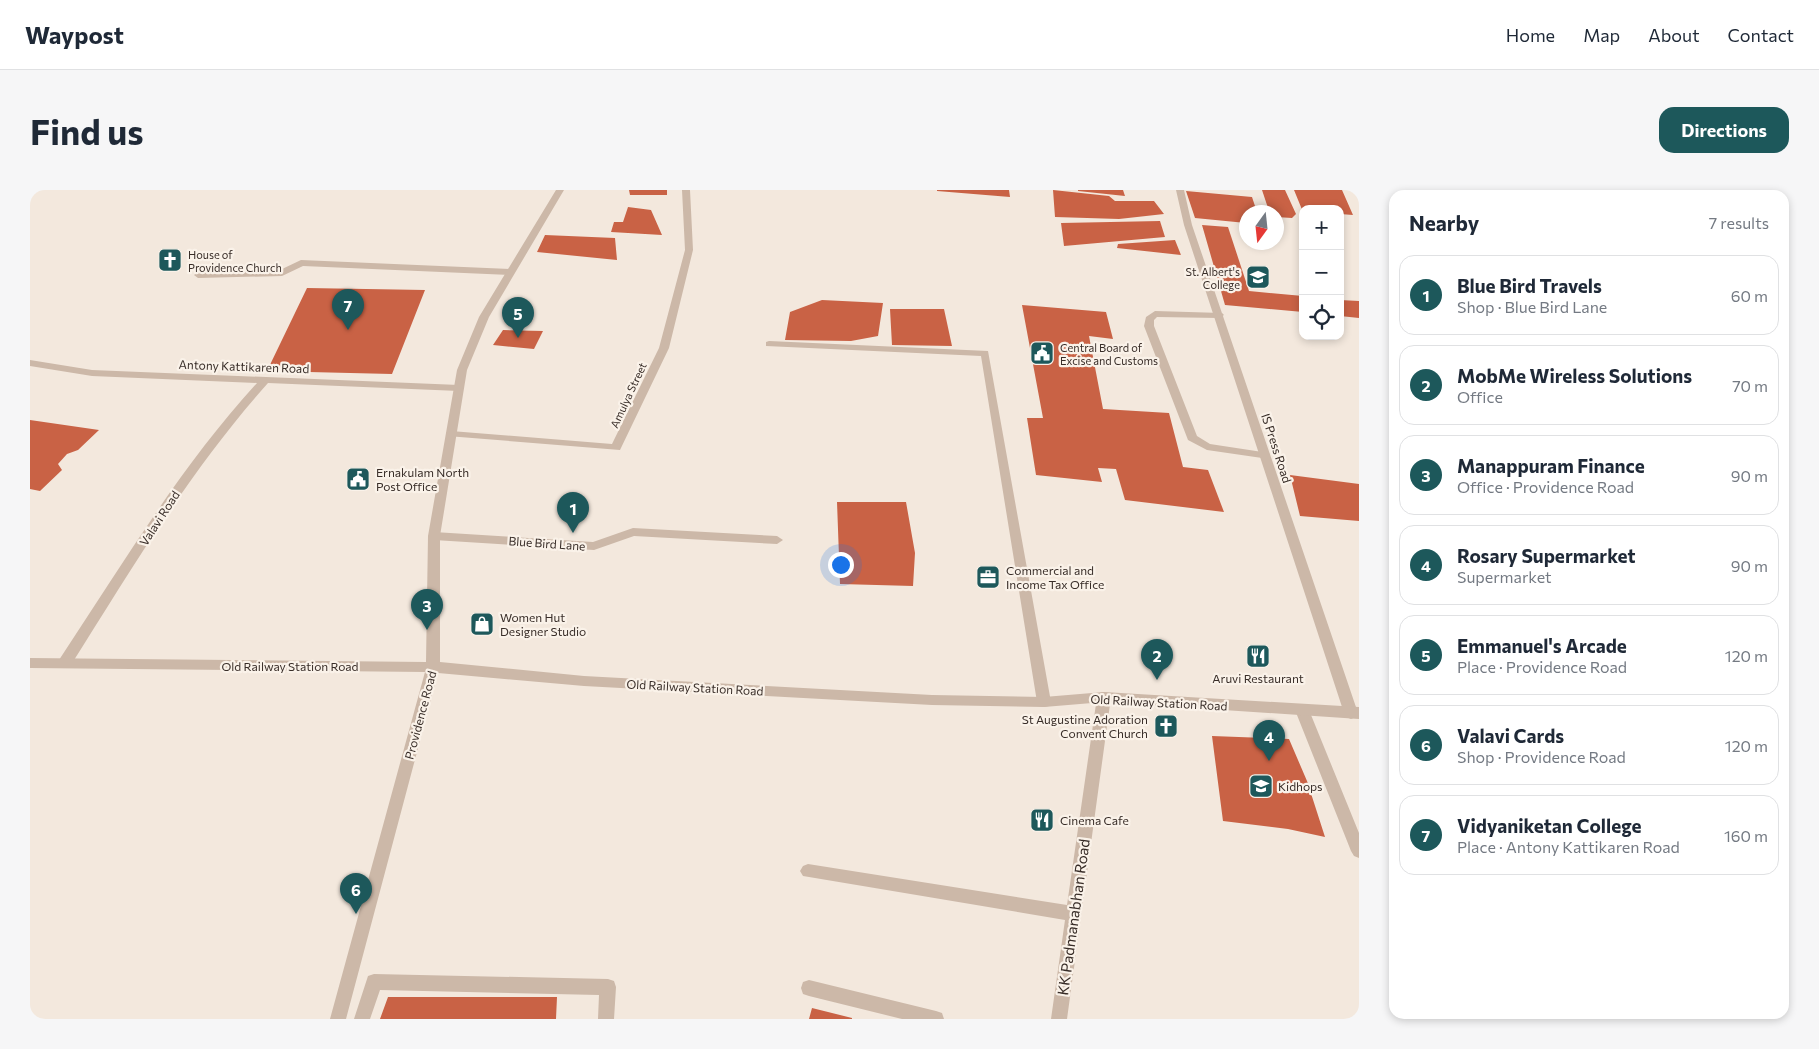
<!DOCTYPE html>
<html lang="en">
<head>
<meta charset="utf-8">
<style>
	:root { --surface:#fff; --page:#f6f6f7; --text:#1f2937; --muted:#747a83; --line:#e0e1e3; --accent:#1d585b }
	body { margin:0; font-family:Commissioner,sans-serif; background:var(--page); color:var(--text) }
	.controls { position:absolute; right:15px; top:15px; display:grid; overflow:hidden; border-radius:10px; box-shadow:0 2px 8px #0003 }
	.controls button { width:45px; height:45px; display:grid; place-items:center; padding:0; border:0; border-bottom:1px solid var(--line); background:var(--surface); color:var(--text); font:25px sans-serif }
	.compass { position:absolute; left:1209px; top:15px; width:45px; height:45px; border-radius:50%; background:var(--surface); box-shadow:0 2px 8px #0003; rotate:195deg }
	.you { position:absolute; left:810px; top:374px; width:18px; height:18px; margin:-12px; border:4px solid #fff; border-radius:50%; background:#1a73e8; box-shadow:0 0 0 8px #1a73e833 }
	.badge { display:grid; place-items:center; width:32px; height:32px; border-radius:50%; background:var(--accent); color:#fff; font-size:16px; font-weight:700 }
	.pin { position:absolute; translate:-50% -41px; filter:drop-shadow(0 1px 2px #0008) }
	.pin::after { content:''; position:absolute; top:26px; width:18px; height:15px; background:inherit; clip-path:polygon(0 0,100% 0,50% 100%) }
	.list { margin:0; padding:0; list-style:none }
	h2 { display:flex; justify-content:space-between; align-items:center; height:65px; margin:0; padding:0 20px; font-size:21px }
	h2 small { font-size:16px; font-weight:400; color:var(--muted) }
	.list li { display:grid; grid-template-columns:32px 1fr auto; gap:15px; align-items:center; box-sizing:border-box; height:80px; margin:0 10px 10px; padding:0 10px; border:1px solid var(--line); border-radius:15px }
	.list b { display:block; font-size:19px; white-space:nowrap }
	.list p { margin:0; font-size:16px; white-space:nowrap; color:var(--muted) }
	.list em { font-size:16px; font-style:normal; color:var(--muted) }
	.icon { flex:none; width:28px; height:28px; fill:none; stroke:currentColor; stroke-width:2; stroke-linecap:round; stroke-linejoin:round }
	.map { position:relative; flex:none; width:1329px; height:829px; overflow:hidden; border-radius:15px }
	header { display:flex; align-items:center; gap:30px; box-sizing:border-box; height:70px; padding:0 25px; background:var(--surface); border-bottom:1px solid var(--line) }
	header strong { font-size:24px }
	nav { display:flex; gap:28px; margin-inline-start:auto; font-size:18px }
	.intro { display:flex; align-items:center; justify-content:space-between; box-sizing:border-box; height:120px; padding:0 30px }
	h1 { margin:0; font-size:35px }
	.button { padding:12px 22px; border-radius:15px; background:var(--accent); color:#fff; font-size:18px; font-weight:700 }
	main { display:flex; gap:30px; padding:0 30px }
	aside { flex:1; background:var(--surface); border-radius:15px; box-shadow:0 2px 8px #0003 }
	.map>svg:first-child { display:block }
</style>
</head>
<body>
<header>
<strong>Waypost</strong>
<nav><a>Home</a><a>Map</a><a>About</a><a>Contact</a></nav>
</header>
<div class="intro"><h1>Find us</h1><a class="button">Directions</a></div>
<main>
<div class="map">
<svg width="1329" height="829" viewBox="0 0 1329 829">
	<rect width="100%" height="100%" fill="#f3e8dd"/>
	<path fill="#c96245" d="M599,0H637V5H600Z
		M907,0H979L980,7L907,1Z
		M1023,0L1079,6L1085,11H1124L1134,24L1089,29L1025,27Z
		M1048,0H1093L1095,6L1048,1Z
		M1232,0H1255L1266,24L1262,28L1246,27V22H1231L1228,17L1238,18Z
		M1264,0H1312L1323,25L1310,24V19H1273V22Z
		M1156,1L1222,7L1227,22H1216V33L1165,28Z
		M598,17L621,20L632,45L581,42L584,32H593Z
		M1130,31L1135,47L1034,56L1031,33Z
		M1172,35L1198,37L1219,101L1273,106V122L1195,115Z
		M515,45L585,48L587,70L507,62Z
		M1145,50L1151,65L1087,58L1088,54Z
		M277,98L395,100L362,184L237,181Z
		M792,110L853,113L848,146L821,151L755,150L760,122Z
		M1310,110L1329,111V128L1310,126Z
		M992,115L1076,122L1083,149L1059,146L1073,219L1139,223L1153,277L1178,280L1194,322L1095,310L1086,279L1068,278L1072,292L1006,285L997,228H1013Z
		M860,119H914L922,156L862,155Z
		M473,140L513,141L504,159L463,155Z
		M0,230L69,240L48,260L37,264L28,274L32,280L10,301L0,299Z
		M1260,285L1329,294V331L1270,326Z
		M807,312H876L885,363L883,396L810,394Z
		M1182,546L1259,549L1277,591L1295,647L1258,639L1193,631Z
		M358,807H527L526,829H350Z
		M782,818L822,828V829H779Z"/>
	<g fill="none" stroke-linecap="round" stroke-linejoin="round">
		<path fill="#ccb8a8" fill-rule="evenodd" d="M652,0H660L663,60L639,158L590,260L417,246L416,244L417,242L421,241L582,254L629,158L655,60Z
			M271,70L481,79L485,82L481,85L273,76L252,86L168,88L164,85L168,82L250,80Z
			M1125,121L1192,123L1194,125L1189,128L1127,127L1124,130V136L1167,246L1180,254L1239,263L1240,266L1239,269L1177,260L1158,250L1114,136L1116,127Z
			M1272,514L1277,516L1279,520L1329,643V668L1324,666L1321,661L1265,520L1267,516Z
			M344,784L578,789L584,791L586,797L584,829H568L569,805L350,800L340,829H324L338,786Z
			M779,790L906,821L912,823L914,829H872L779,806L773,804L771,798L773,792Z"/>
		<path fill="#ccb8a8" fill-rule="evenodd" d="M1146,0H1154L1162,35L1328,523L1326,527L1321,529L1316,527L1314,523L1154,35Z
			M739,151L958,161L1021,512L1019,516L1014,517L1009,516L1007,512L951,166L736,156V152Z
			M0,170L62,180L429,195L434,198L429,201L238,193C160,280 101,380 39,478H29L27,474L29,470C92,375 150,277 227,193L62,186L0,176Z
			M603,338L747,346L753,350L747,354L604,346L564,360L404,350L398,346L404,342L563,352Z
			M1074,502L1079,503L1081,507L1037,829H1021L1035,730L773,686L770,681L773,676L778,674L1037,715L1067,507L1069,503Z"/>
		<path fill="#ccb8a8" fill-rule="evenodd" d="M526,0H534L459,127L437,180L410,346V472L554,486L902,505L1014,507L1074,502L1329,517V529L1074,512L1014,517L902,515L554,496L408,483L316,829H300L395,482L0,478V468L396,472L398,346L427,180L449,127Z"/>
	</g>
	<defs>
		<g id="church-square" transform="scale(1.25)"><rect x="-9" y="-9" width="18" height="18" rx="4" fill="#1d585b" stroke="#faf2e9"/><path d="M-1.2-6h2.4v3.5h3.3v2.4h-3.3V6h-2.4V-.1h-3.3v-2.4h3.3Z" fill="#fff"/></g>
		<g id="university-square" transform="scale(1.25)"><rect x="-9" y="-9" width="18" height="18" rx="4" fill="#1d585b" stroke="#faf2e9"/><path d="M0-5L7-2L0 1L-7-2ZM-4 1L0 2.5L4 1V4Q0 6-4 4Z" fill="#fff"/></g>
		<g id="civic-square" transform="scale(1.25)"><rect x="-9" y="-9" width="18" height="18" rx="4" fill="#1d585b" stroke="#faf2e9"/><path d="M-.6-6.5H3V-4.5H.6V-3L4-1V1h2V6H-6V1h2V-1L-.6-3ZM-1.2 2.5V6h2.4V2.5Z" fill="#fff"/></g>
		<g id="office-square" transform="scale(1.25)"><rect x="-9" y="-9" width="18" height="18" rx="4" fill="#1d585b" stroke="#faf2e9"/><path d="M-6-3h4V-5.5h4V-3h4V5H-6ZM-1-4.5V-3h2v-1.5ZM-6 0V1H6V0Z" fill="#fff"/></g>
		<g id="shop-square" transform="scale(1.25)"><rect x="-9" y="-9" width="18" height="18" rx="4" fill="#1d585b" stroke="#faf2e9"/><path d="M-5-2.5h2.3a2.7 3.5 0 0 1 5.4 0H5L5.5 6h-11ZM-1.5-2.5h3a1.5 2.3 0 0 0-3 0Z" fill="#fff"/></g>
		<g id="restaurant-square" transform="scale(1.25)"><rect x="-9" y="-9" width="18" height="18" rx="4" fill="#1d585b" stroke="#faf2e9"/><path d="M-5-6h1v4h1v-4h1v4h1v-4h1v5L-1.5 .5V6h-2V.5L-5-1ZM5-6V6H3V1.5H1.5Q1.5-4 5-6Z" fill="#fff"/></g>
		<g id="school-square" transform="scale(1.25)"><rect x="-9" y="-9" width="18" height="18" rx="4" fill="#1d585b" stroke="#faf2e9"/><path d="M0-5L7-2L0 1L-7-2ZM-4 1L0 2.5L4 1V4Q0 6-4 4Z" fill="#fff"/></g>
	</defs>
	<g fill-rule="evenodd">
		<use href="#church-square" x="140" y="70"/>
		<use href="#university-square" x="1228" y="87"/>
		<use href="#civic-square" x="1012" y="163"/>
		<use href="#civic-square" x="328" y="289"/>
		<use href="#office-square" x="958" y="387"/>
		<use href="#shop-square" x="452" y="434"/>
		<use href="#restaurant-square" x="1228" y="466"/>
		<use href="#church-square" x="1136" y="536"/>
		<use href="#school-square" x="1231" y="596"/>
		<use href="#restaurant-square" x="1012" y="630"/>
	</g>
	<g text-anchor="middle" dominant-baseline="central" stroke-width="4.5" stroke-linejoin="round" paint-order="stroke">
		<g font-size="11" fill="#382d28" stroke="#faf2e9" text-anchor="start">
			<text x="158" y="64">House of<tspan x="158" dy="13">Providence Church</tspan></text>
			<text x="1210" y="81" text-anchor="end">St. Albert's<tspan x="1210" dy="13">College</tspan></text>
			<text x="1030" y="157">Central Board of<tspan x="1030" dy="13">Excise and Customs</tspan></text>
		</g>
		<g font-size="11" fill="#382d28" stroke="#faf2e9">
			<text transform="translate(598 205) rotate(-65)">Amulya Street</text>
		</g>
		<g font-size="12" fill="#382d28" stroke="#faf2e9">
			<text transform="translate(214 176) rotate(2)">Antony Kattikaren Road</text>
			<text transform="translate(1247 258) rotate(72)">IS Press Road</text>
			<text transform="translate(129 328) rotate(-57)">Valavi Road</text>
			<text transform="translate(517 353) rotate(4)">Blue Bird Lane</text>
			<text x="260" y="476">Old Railway Station Road</text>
			<text transform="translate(665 497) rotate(3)">Old Railway Station Road</text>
			<text transform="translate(1129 512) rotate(3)">Old Railway Station Road</text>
			<text transform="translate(390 525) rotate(-75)">Providence Road</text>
		</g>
		<g font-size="12" fill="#382d28" stroke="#faf2e9" text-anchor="start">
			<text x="346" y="282">Ernakulam North<tspan x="346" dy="14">Post Office</tspan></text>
			<text x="976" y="380">Commercial and<tspan x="976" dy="14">Income Tax Office</tspan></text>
			<text x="470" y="427">Women Hut<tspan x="470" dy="14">Designer Studio</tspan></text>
			<text x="1228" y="488" text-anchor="middle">Aruvi Restaurant</text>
			<text x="1118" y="529" text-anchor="end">St Augustine Adoration<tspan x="1118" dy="14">Convent Church</tspan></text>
			<text x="1248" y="596">Kidhops</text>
			<text x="1030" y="630">Cinema Cafe</text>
		</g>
		<g font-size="15" fill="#382d28" stroke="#faf2e9">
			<text transform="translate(1043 727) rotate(-82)">KK Padmanabhan Road</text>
		</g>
	</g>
</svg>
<div class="controls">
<button>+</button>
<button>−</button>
<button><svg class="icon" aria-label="locate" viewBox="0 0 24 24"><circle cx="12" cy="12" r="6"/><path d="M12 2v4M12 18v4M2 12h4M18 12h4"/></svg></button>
</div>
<svg class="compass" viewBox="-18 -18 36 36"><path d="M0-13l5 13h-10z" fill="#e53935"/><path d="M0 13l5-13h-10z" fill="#747a83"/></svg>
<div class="you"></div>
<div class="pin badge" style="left:543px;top:343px">1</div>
<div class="pin badge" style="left:1127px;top:490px">2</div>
<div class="pin badge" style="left:397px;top:440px">3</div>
<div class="pin badge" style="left:1239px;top:571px">4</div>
<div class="pin badge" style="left:488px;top:148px">5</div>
<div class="pin badge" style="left:326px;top:724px">6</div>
<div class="pin badge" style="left:318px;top:140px">7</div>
</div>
<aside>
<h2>Nearby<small>7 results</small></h2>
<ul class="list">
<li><span class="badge">1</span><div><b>Blue Bird Travels</b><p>Shop · Blue Bird Lane</p></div><em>60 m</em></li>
<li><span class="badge">2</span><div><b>MobMe Wireless Solutions</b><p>Office</p></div><em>70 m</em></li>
<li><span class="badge">3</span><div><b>Manappuram Finance</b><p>Office · Providence Road</p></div><em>90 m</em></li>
<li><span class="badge">4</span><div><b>Rosary Supermarket</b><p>Supermarket</p></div><em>90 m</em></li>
<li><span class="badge">5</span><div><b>Emmanuel's Arcade</b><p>Place · Providence Road</p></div><em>120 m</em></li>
<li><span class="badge">6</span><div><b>Valavi Cards</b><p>Shop · Providence Road</p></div><em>120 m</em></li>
<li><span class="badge">7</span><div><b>Vidyaniketan College</b><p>Place · Antony Kattikaren Road</p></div><em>160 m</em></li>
</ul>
</aside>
</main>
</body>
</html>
